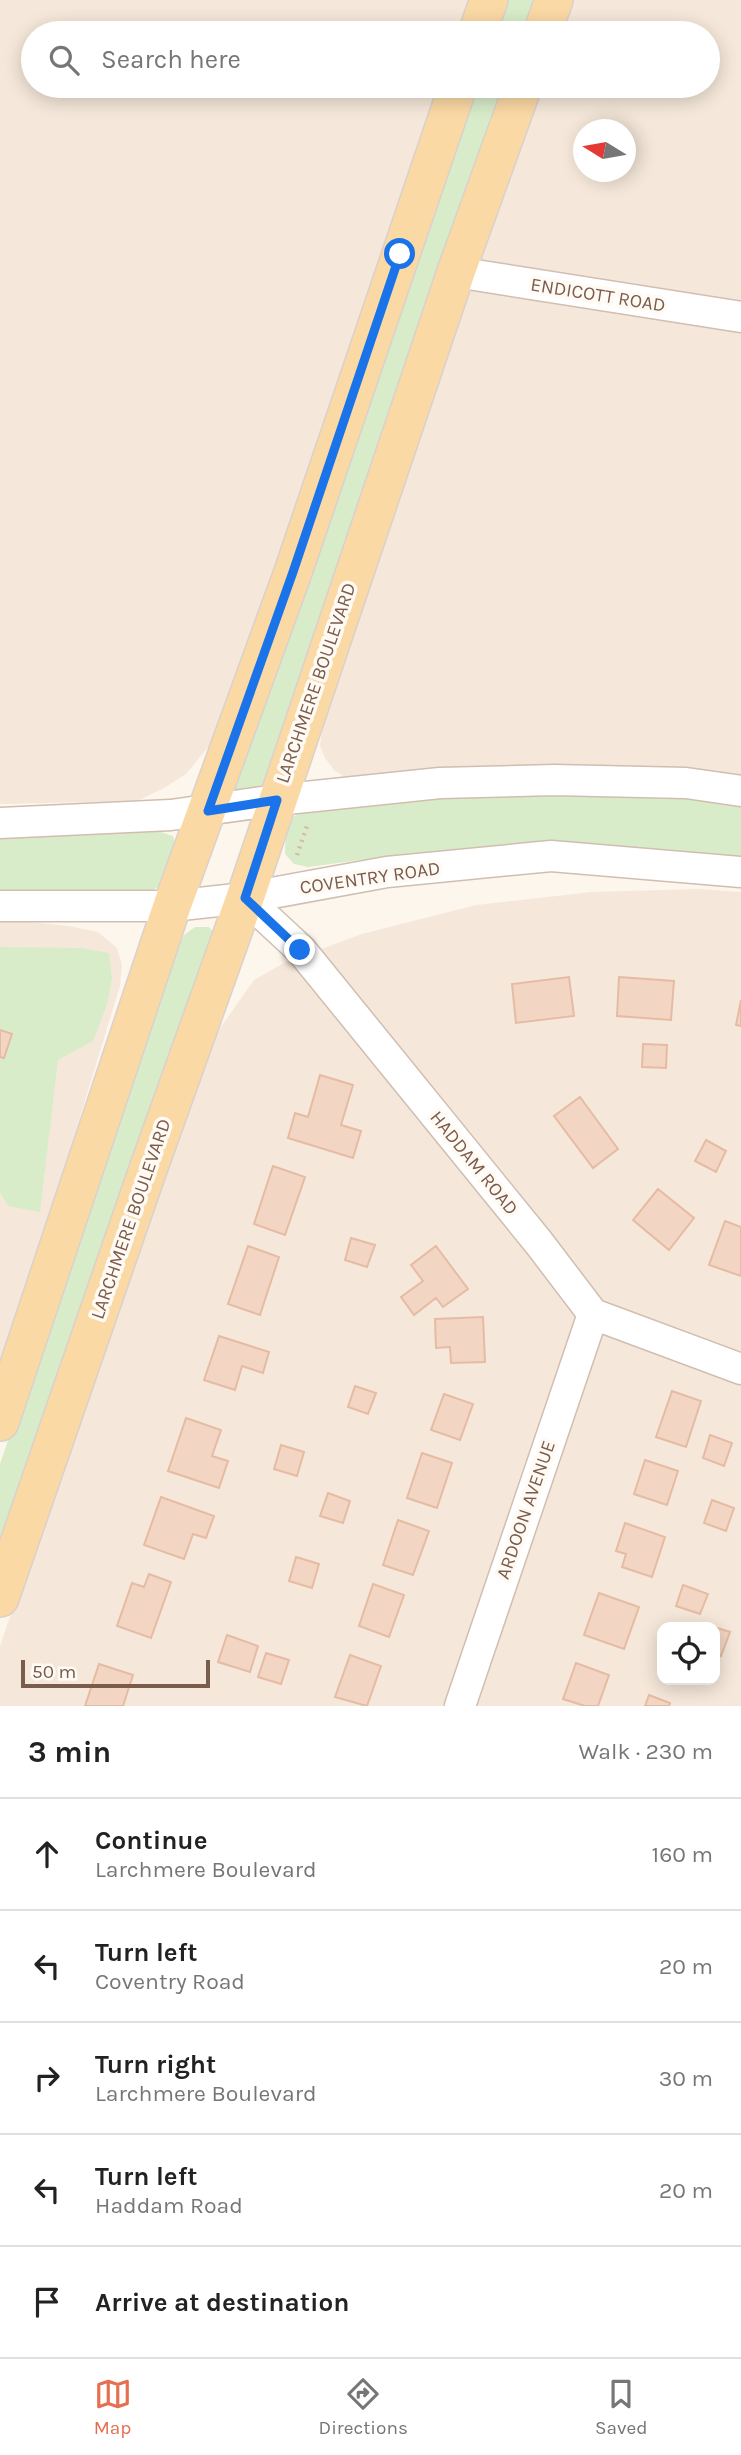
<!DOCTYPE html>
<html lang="en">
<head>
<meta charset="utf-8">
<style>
	:root { --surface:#fff; --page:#f6f6f6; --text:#222; --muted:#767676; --line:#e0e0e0; --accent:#e76f51 }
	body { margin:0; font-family:Karla,sans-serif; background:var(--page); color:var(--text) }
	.controls { position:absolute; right:21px; bottom:21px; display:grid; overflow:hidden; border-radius:14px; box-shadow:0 4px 18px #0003 }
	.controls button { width:63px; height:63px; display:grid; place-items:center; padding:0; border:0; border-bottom:2px solid var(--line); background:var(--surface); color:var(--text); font:35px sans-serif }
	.compass { position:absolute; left:573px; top:119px; width:63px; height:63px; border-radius:50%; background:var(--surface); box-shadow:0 4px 18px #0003; rotate:281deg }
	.scale { position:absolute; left:21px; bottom:18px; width:189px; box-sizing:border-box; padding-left:7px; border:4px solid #7a5c4d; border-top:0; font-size:19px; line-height:24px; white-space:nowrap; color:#7a5c4d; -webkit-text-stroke:5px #fffaf3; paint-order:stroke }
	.stop { position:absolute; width:21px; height:21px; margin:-16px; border:5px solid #1a73e8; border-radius:50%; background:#fff }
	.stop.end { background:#1a73e8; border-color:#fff; box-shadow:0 2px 7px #0008 }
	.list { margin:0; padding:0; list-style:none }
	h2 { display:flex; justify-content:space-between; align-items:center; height:91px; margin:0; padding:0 28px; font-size:30px }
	h2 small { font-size:23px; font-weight:400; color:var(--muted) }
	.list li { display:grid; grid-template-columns:46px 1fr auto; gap:21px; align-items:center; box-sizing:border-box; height:112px; padding:0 28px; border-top:2px solid var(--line) }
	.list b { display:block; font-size:26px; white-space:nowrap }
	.list p { margin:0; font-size:23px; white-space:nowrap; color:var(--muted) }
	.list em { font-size:23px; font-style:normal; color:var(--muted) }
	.icon { flex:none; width:38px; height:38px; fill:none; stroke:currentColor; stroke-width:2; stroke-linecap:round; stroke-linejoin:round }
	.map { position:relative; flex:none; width:741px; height:1706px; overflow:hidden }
	.search { position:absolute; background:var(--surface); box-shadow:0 4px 18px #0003; left:21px; right:21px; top:21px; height:77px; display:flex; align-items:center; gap:18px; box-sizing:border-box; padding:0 24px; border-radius:38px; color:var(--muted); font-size:26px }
	.sheet { height:651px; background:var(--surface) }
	nav { display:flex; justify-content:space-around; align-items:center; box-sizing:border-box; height:98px; border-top:2px solid var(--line); background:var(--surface); font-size:19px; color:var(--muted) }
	nav a { display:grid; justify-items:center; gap:4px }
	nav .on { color:var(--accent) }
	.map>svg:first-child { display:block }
</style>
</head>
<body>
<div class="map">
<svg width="741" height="1706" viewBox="0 0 741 1706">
	<rect width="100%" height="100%" fill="#fdf6ec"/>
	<path fill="#f5e8da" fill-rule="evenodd" d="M0,0H478L466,33H33V86H448L223,729L186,774L164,788L137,801L0,804Z
		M569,0H741V779L365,781L345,777L334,770L325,758L320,746L323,723L539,86H708V33H557ZM584,130H626V172H584Z
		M698,889L741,892V1706H0V1646L63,1462L213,1038L254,980L284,963L362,934L476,905L591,892ZM662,1627H715V1680H662Z
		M0,919L69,926L98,932L117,948L122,965L120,986L69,1153L0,1366Z"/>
	<path fill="#d8ecc9" d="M489,0H554L542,33H477Z
		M458,86H523L277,800L208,811Z
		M595,791L717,800L741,803V860L512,849L390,856L308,867L294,864L285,854L286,822L301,812L368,804L482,796Z
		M155,830L173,836L177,853L171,878L152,891L0,893V835Z
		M195,927H209L216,936L0,1570V1464L174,955L184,935Z
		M0,947L82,948L109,953L112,978L107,1005L93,1041L58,1060L40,1212L8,1206L0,1192Z"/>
	<path fill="#f3d5c3" stroke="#e6bba3" stroke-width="2" d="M569,977L574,1016L516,1023L512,984Z
		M619,977L674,981L671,1020L617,1016Z
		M741,1000V1026L736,1025Z
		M0,1030L12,1034L4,1058L0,1057Z
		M643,1044L667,1045L666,1068L642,1067Z
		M320,1075L353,1085L341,1125L361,1131L353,1158L288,1138L295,1113L308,1117Z
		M580,1097L618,1149L593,1168L554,1116Z
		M706,1140L726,1151L716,1172L695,1161Z
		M273,1166L305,1177L285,1235L254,1224Z
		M658,1189L694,1218L669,1250L633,1220Z
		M725,1221L741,1227V1276L709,1265Z
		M351,1238L375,1245L367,1267L345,1260Z
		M248,1246L279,1257L260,1315L228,1304Z
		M436,1246L468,1289L443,1307L436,1298L414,1315L401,1297L423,1281L411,1265Z
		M483,1317L485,1362L451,1363L450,1347L436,1348L435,1319Z
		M219,1336L269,1352L263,1373L242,1366L235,1390L204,1380Z
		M355,1386L376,1393L368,1414L348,1407Z
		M672,1391L701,1401L686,1447L656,1437Z
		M444,1394L473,1404L460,1440L431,1430Z
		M186,1418L221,1430L212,1456L228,1461L219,1488L168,1471Z
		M710,1435L732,1443L724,1466L703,1458Z
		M281,1445L304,1452L297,1476L274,1469Z
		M422,1453L452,1463L437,1508L407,1498Z
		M645,1460L678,1471L667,1505L634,1494Z
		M328,1493L350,1501L343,1523L320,1516Z
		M161,1497L214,1516L206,1538L193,1534L184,1559L144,1545Z
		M712,1500L734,1508L726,1531L704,1523Z
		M398,1520L429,1531L413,1575L383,1565Z
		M625,1523L665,1537L652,1577L622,1567L626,1554L616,1551Z
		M296,1557L319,1564L312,1588L289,1581Z
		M149,1574L171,1582L151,1638L117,1626L132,1583L144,1587Z
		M373,1584L404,1595L389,1637L359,1626Z
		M683,1585L708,1594L700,1614L676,1606Z
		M599,1593L639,1607L624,1649L584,1635Z
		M708,1625L730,1632L721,1656L715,1653V1627H707Z
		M227,1635L258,1646L250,1672L218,1662Z
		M266,1653L289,1660L281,1684L258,1677Z
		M350,1655L381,1666L367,1706L335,1697Z
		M576,1663L609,1675L598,1706H585L563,1699Z
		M99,1664L133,1675L123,1706H85Z
		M649,1695L670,1703L669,1706H645Z"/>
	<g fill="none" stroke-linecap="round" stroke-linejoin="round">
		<g stroke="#d1beb0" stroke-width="33">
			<path id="minor" d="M456,272L741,317
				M0,823L171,815L277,800L440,783L554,780L686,783L741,791
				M245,898L301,950L539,1243L593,1314L741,1369
				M0,906H172L245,898L387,872L551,856L741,872
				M460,1706L593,1314"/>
		</g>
		<g stroke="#dad1cd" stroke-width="40">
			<path id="major" d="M477,33L489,0
				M542,33L554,0
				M0,1422L172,906L293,572L458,86
				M0,1598L145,1178L245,898L456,272L523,86"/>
		</g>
		<path stroke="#d9b8a5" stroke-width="4.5" stroke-dasharray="2 5" stroke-linecap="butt" d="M297,855L308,823"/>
		<use href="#minor" stroke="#fff" stroke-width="30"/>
		<use href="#major" stroke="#fbd9a5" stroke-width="37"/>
	</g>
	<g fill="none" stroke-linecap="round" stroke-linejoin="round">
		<path stroke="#1a73e8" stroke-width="9" d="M300,950L245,898L277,800L208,811L293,572L400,254"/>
	</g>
	<g text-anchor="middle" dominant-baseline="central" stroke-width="7" stroke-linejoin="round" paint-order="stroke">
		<g font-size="19" fill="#7a5c4d" stroke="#fffaf3">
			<text transform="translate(598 295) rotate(9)">ENDICOTT ROAD</text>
			<text transform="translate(316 683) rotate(-71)">LARCHMERE BOULEVARD</text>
			<text transform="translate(370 878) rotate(-8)">COVENTRY ROAD</text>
			<text transform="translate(474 1163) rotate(51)">HADDAM ROAD</text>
			<text transform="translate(131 1219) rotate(-71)">LARCHMERE BOULEVARD</text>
			<text transform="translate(526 1510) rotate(-71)">ARDOON AVENUE</text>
		</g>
	</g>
</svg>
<div class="controls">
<button><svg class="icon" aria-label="locate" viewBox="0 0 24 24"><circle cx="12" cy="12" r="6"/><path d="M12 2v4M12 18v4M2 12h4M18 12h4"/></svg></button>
</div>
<svg class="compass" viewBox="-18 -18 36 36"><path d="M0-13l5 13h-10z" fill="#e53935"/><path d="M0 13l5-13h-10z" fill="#767676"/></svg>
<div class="scale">50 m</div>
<div class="stop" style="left:400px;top:254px"></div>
<div class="stop end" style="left:300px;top:950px"></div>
<div class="search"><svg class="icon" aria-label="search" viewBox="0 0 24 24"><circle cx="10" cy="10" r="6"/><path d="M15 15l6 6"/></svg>Search here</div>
</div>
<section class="sheet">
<h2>3 min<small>Walk · 230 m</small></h2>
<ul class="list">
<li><svg class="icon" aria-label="ahead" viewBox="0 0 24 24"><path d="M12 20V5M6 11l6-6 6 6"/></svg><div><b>Continue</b><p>Larchmere Boulevard</p></div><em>160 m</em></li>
<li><svg class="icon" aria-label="left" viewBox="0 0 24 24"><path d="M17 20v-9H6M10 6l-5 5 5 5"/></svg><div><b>Turn left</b><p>Coventry Road</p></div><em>20 m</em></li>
<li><svg class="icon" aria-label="right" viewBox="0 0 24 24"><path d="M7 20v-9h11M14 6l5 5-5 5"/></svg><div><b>Turn right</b><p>Larchmere Boulevard</p></div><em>30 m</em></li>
<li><svg class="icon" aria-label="left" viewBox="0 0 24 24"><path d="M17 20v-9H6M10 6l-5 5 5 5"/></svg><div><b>Turn left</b><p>Haddam Road</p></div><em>20 m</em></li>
<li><svg class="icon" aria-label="arrive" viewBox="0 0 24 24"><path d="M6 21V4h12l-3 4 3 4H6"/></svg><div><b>Arrive at destination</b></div></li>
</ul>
</section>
<nav>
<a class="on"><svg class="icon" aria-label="map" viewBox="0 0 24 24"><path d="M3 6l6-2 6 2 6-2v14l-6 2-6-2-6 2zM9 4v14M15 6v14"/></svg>Map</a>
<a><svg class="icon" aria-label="directions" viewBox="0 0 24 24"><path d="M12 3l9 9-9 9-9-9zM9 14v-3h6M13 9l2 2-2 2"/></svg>Directions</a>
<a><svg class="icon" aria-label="saved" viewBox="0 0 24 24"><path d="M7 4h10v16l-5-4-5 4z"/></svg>Saved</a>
</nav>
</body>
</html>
